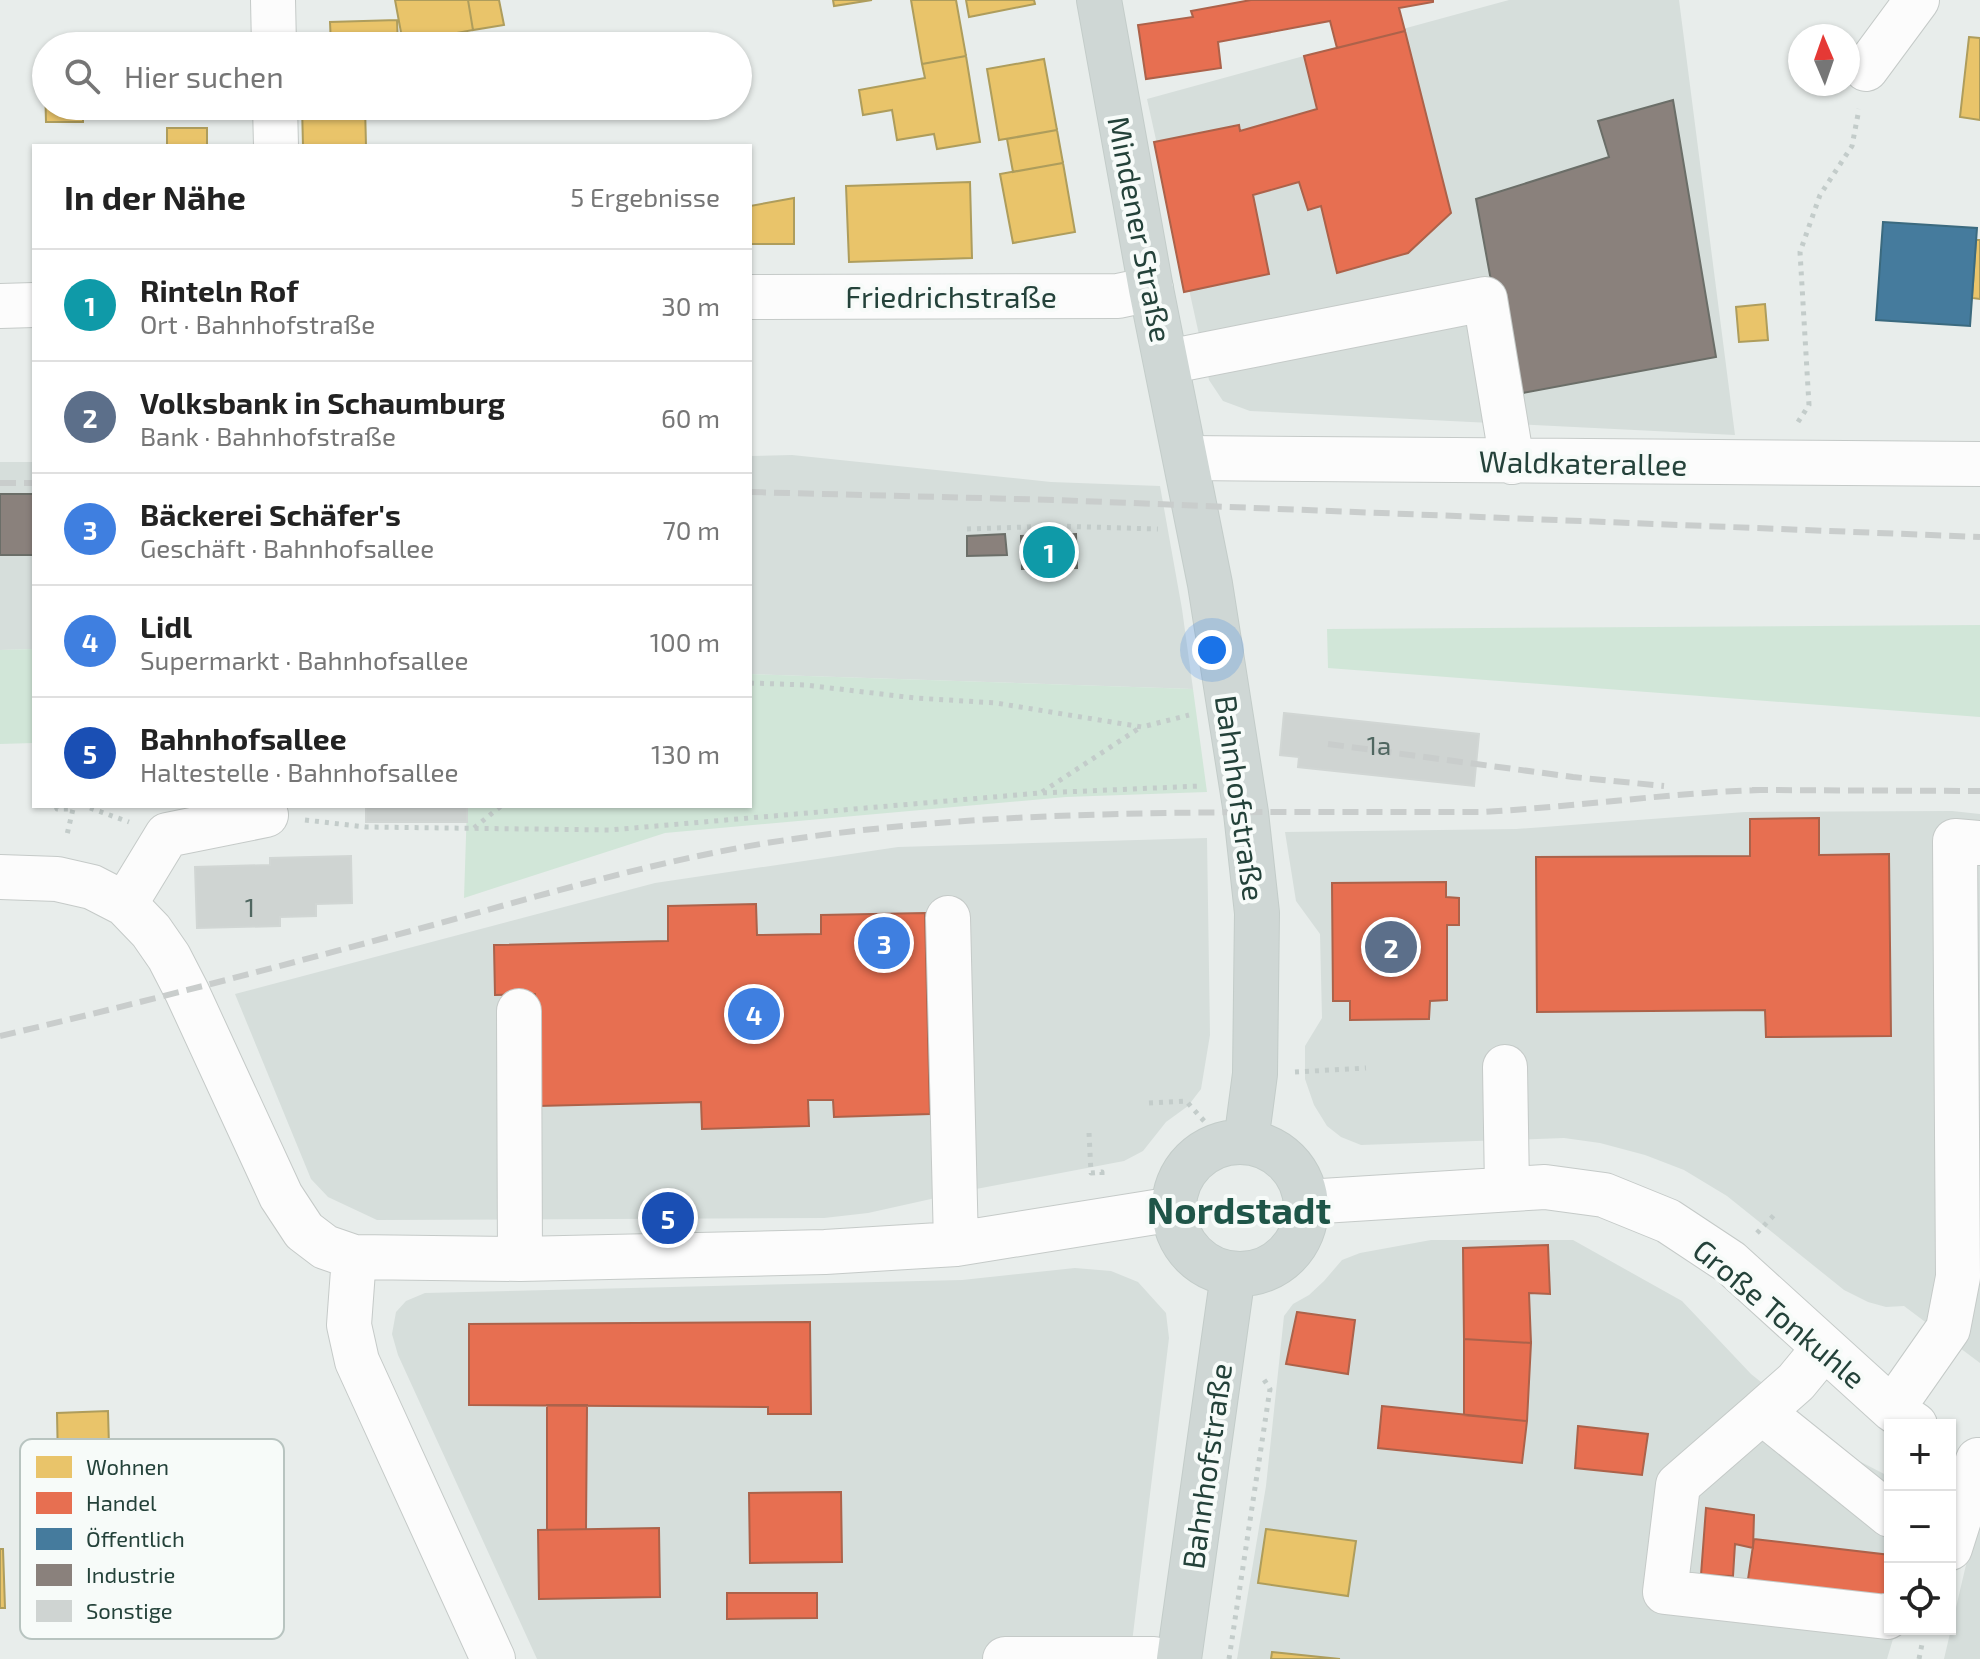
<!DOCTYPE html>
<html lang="de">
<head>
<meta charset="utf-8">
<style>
	:root { --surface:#fff; --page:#f2f2f2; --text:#222; --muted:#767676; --line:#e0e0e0; --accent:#697e78 }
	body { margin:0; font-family:"Exo 2",sans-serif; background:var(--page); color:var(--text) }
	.controls { position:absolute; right:24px; bottom:24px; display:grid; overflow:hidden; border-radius:0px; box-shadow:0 2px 6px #0004 }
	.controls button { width:72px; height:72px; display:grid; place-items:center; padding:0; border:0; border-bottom:2px solid var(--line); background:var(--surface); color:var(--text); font:40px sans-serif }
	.compass { position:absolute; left:1788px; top:24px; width:72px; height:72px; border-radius:50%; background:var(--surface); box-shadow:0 2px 6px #0004; rotate:358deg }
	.you { position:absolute; left:1212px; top:650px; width:28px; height:28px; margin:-20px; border:6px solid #fff; border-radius:50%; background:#1a73e8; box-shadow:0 0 0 12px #1a73e833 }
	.badge { display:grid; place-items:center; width:52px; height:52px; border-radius:50%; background:var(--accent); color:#fff; font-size:26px; font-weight:700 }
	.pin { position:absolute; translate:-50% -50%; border:4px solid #fff; box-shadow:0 2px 8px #0006 }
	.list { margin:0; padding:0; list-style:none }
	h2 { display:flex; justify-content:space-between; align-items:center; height:104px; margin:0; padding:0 32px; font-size:34px }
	h2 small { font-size:26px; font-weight:400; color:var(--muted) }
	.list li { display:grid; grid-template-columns:52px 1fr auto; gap:24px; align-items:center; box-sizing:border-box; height:112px; padding:0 32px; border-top:2px solid var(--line) }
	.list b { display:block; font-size:30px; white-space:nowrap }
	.list p { margin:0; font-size:26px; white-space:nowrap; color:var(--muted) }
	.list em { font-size:26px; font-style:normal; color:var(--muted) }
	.icon { flex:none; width:44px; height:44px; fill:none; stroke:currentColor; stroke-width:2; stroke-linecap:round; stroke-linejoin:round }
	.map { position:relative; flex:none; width:1980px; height:1659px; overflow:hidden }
	.search { position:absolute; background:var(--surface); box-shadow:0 2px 6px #0004; left:32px; top:32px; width:720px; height:88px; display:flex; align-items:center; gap:20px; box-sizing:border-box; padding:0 28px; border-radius:44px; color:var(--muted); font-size:30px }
	.panel { position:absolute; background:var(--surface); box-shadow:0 2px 6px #0004; left:32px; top:144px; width:720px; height:664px; border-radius:0px }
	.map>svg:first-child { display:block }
</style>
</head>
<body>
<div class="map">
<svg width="1980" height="1659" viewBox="0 0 1980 1659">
	<rect width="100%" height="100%" fill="#e8edeb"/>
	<path fill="#d6dedb" d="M1509,0H1679L1735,435L1250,411L1223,401L1209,380L1147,99Z
		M792,455L1051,482L1160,486L1182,609L1193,689L750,674V456Z
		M0,462H34V649L0,650Z
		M1952,811L1980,814V1363L1904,1306L1886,1307L1868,1302L1844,1290L1727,1196L1684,1170L1645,1155L1600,1143L1564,1138L1361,1145L1341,1137L1327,1126L1314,1105L1305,1079V1046L1322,1018L1320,934L1296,901L1285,832L1516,829L1745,812Z
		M1207,838L1210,1035L1201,1089L1188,1106L1166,1122L1143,1151L1124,1161L976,1189L868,1213L824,1218L377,1220L328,1197L311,1179L235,994L655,883L898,847Z
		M1431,1240H1573L1682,1301L1751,1374L1859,1461L1890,1477V1629H1896L1887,1659H1237L1266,1486L1284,1316L1293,1304L1309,1295L1324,1281L1342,1260L1360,1253Z
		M1075,1268L1111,1271L1138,1282L1166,1313L1169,1338L1130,1659H537L398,1355L392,1334L396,1312L406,1301L425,1293L962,1280Z
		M1976,1522L1980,1523V1659H1944Z"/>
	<path fill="#d1e6d8" d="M1980,625V717L1328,668L1327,629Z
		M34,649V743L0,744V650Z
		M750,674L1193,689L1207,792L1066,797L665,833L464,898L467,806H750Z"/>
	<path fill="#e9c46a" stroke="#ae9d5c" stroke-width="2" d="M395,0H468L473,30L403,43Z
		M468,0H499L504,25L473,30Z
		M833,0H872L834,6Z
		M911,0H956L966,56L922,64Z
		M966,0H1034L1035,4L969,17Z
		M397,20L398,46H331L330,22Z
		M212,35V46H101V37Z
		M1969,37L1980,38V120L1960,117Z
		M966,56L980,142L937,149L934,134L897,140L892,110L863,115L859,90L925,78L922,64Z
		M1044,59L1057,130L999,140L987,69Z
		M45,84L46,106H83V122H46Z
		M302,106H365L366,146H303Z
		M167,128H207V146H167Z
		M1057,130L1063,163L1013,172L1007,139Z
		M1063,163L1075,232L1013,243L1000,174Z
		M970,182L972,258L849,262L846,186Z
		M794,198V244H750V206Z
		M1976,240H1980V299L1972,298Z
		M1765,304L1768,340L1739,342L1736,307Z
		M108,1411L110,1482L176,1480L177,1533H112L114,1609L40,1611L36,1464L58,1463L57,1413Z
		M1266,1529L1356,1541L1348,1596L1258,1583Z
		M0,1549H3L5,1608H0Z
		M1272,1652L1340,1659H1271Z"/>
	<path fill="#e76f51" stroke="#ac624a" stroke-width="2" d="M1251,0H1433V2L1399,8L1405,31L1337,48L1330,21L1218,42L1221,68L1146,79L1138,25L1193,17L1191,11Z
		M1405,31L1451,213L1408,253L1337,273L1321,206L1308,210L1299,182L1253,195L1269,274L1184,292L1154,142L1239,125L1240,131L1317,109L1304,56Z
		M1819,818V855L1889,854L1891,1036L1766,1037L1765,1010L1537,1012L1536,857L1750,856V819Z
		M1446,882V897L1459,898V925H1447V1000L1430,1001L1429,1019L1350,1020V1001H1333L1332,883Z
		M756,904L757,935L821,934V915L925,913L930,1114L834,1117L833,1100H808L809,1126L702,1129L701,1102L538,1106L535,994L495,995L494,945L668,941V906Z
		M1548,1245L1550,1294L1529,1293L1531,1343L1464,1339L1463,1248Z
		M1297,1312L1355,1320L1348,1374L1286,1364Z
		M810,1322L811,1414H768V1407L469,1405V1324Z
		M1464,1339L1531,1343L1527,1421L1464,1415Z
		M547,1405H587L586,1530H547Z
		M1382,1406L1527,1421L1522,1463L1378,1448Z
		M1578,1426L1648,1434L1642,1475L1575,1468Z
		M841,1492L842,1562L750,1563L749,1493Z
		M1706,1508L1754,1515L1753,1548L1735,1544L1733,1576L1701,1575Z
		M659,1528L660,1597L539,1599L538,1530Z
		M1754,1539L1890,1555V1580L1885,1608L1747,1586Z
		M727,1593H817V1618L727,1619Z"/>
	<path fill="#457b9d" stroke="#3b6a7f" stroke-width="2" d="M1883,222L1977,228L1970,326L1876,320Z"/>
	<path fill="#8a817c" stroke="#6b6e68" stroke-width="2" d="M1673,100L1716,357L1512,395L1476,199L1609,157L1598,121Z
		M0,494H34V555H0Z
		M1005,534L1007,555L967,556V536Z
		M1076,534L1077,568L1022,569L1021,536Z"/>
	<path fill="#cfd4d2" stroke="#d1d6d4" stroke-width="2" d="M1284,713L1479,734L1474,786L1298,767L1299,757L1280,755Z
		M366,806H467V822H366Z
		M351,856L352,903L316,904V916L280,917V926L197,928L195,867L270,865V858Z"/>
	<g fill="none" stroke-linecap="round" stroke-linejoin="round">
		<g stroke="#c5cac8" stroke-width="46">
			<path id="minor" d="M273,0L274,46
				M1866,69L1917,0
				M275,106L276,146
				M750,297L1118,296L1151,289
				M0,306L34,305
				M1167,362L1485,299L1512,462
				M1187,458L1980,464
				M0,877L57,879L92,887L125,904L151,931L169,957L187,992L281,1196L304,1231L325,1247L354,1257L520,1259L825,1252L956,1244L1174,1209
				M125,904L167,835L266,815
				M948,918L956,1244
				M519,1011L520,1259
				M1505,1067L1507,1189
				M1306,1202L1545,1187L1604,1195L1668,1221L1730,1262L1892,1409L1915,1425
				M354,1257L349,1325L357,1361L493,1659
				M1892,1409L1948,1329L1958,1277L1955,841L1980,843
				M1762,1412L1796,1382L1824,1348
				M1890,1515L1762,1412L1678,1485L1665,1592L1887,1617L1890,1615
				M1950,1548L1978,1460
				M1005,1659H1154"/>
		</g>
		<g stroke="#c3ccc9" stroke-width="46">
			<path id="major" d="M1099,0L1151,289L1210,584L1246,813L1257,913L1255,1074L1246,1142
				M1174 1208a66 66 0 1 1 132 0a66 66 0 1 1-132 0Z
				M1179,1659L1233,1274"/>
		</g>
		<path stroke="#c3ccca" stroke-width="5" stroke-dasharray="4 6" stroke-linecap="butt" d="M1798,422L1809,405L1800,252L1820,195L1852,146L1859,109
			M967,529L1055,526L1158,529
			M750,683L805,685L915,698L996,703L1142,727L1189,715
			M1042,792L1141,727
			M56,806L57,809H73L66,839
			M90,808L129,822
			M305,820L366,827L610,830L1040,793L1201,786
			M474,828L501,806
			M1295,1072L1366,1068
			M1149,1103L1186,1101L1205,1122
			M1089,1133L1091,1173L1102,1172V1180
			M1757,1233L1776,1213
			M1229,1659L1270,1389L1263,1378
			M1919,1659L1922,1644"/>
		<use href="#minor" stroke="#fcfcfc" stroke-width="44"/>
		<use href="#major" stroke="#cfd7d5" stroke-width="44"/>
		<path stroke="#c9cdcc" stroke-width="6" stroke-dasharray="16 8" stroke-linecap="butt" d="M0,483H34
			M750,492L1056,500L1980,537
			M1328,744L1573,777L1664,786
			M1752,790L1980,791
			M0,1036C145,1002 289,964 433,925C550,893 665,858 786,840C1016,806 1250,813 1482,812C1575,807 1667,793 1760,790"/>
	</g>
	<g text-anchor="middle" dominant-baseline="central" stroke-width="8" stroke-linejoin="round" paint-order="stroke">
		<g font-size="26" fill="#506761">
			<text x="1379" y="744">1a</text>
			<text x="250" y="906">1</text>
		</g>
		<g font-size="30" fill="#24423a" stroke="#f7fbf9">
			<text transform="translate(1141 229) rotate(79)">Mindener Straße</text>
			<text x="951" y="296">Friedrichstraße</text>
			<text transform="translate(1583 462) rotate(1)">Waldkaterallee</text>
			<text transform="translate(1241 798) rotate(82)">Bahnhofstraße</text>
			<text transform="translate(1780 1313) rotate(40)">Große Tonkuhle</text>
			<text transform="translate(1206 1466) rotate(-82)">Bahnhofstraße</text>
		</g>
		<g font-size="38" font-weight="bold" fill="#1f5548" stroke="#f7fbf9">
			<text x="1239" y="1209">Nordstadt</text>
		</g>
	</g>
	<rect x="20" y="1439" width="264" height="200" rx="12" fill="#f7fbf9" stroke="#b8c4c0" stroke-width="2"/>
	<rect x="36" y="1456" width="36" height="22" fill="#e9c46a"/>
	<rect x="36" y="1492" width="36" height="22" fill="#e76f51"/>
	<rect x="36" y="1528" width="36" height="22" fill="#457b9d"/>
	<rect x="36" y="1564" width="36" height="22" fill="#8a817c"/>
	<rect x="36" y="1600" width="36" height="22" fill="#cfd4d2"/>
	<g font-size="22" fill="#24423a">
		<text x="86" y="1475">Wohnen</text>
		<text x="86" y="1511">Handel</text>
		<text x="86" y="1547">Öffentlich</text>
		<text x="86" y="1583">Industrie</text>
		<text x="86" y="1619">Sonstige</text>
	</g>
</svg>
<div class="controls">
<button>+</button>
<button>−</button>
<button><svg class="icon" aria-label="locate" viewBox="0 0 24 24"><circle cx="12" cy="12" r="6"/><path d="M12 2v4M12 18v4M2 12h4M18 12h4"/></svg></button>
</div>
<svg class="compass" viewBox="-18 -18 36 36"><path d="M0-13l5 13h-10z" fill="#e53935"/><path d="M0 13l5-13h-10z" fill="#767676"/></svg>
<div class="you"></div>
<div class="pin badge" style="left:1049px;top:552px;background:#0f9aa8">1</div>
<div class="pin badge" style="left:1391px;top:947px;background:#5c6f8a">2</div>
<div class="pin badge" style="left:884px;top:943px;background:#3f7fe0">3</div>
<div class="pin badge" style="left:754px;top:1014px;background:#3f7fe0">4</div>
<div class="pin badge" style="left:668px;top:1218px;background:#1a4fb4">5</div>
<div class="search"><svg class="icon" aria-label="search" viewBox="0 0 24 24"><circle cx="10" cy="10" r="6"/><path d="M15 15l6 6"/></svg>Hier suchen</div>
<section class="panel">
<h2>In der Nähe<small>5 Ergebnisse</small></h2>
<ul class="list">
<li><span class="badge" style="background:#0f9aa8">1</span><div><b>Rinteln Rof</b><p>Ort · Bahnhofstraße</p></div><em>30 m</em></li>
<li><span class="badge" style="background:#5c6f8a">2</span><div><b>Volksbank in Schaumburg</b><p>Bank · Bahnhofstraße</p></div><em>60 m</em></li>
<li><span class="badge" style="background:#3f7fe0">3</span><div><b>Bäckerei Schäfer's</b><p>Geschäft · Bahnhofsallee</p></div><em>70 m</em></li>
<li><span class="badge" style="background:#3f7fe0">4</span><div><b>Lidl</b><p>Supermarkt · Bahnhofsallee</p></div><em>100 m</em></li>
<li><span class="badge" style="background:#1a4fb4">5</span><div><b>Bahnhofsallee</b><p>Haltestelle · Bahnhofsallee</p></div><em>130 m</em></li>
</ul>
</section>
</div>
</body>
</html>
